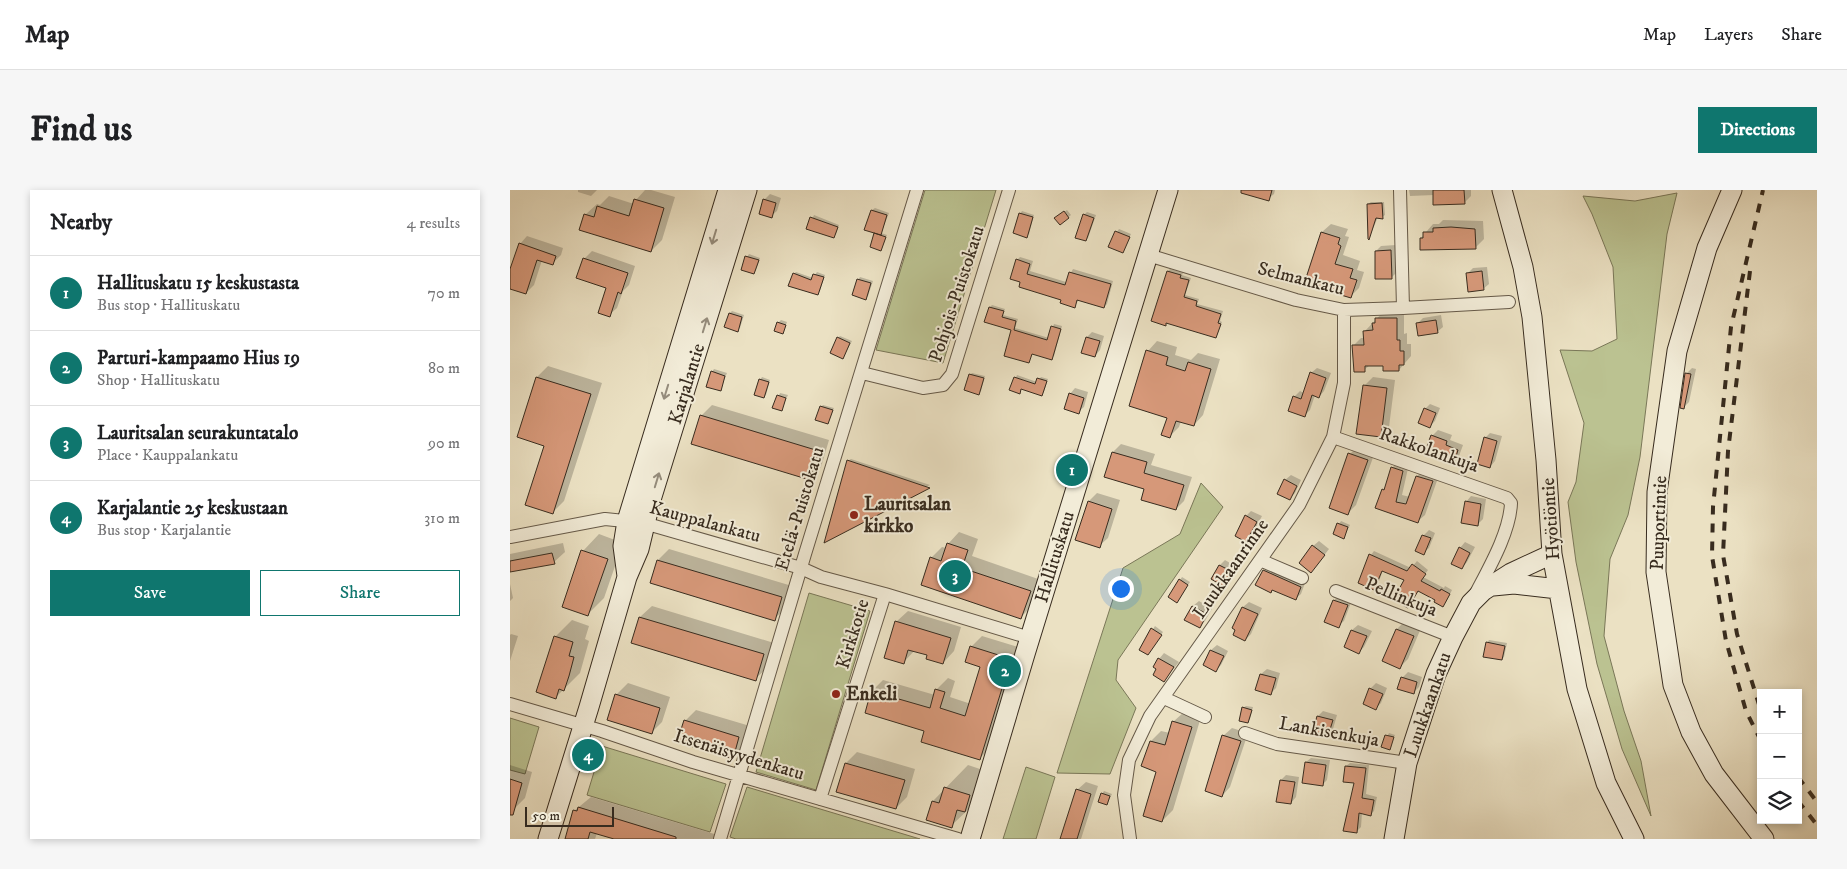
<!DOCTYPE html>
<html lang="en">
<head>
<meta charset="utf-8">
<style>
	:root { --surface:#fff; --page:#f6f6f6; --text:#202124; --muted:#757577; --line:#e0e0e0; --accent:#0f766e }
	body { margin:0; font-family:"IM FELL DW Pica",serif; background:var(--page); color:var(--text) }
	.controls { position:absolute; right:15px; bottom:15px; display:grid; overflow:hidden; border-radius:0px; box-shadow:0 2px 8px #0003 }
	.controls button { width:45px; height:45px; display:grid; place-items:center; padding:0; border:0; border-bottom:1px solid var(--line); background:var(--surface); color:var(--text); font:25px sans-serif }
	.scale { position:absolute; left:15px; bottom:12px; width:89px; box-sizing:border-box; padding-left:5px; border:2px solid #382c1f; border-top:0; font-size:14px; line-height:18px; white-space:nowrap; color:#382c1f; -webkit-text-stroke:4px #f2ecd8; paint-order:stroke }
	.you { position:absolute; left:610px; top:398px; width:18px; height:18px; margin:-12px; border:4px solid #fff; border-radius:50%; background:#1a73e8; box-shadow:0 0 0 8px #1a73e833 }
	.badge { display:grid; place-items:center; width:32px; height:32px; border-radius:50%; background:var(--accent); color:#fff; font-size:16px; font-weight:700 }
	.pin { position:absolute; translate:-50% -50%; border:2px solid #fff; box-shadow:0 1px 5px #0006 }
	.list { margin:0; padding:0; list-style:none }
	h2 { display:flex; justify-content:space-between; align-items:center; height:65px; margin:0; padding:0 20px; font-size:21px }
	h2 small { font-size:16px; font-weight:400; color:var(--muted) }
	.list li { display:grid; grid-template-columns:32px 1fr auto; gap:15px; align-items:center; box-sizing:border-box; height:75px; padding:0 20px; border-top:1px solid var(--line) }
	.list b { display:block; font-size:19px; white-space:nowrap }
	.list p { margin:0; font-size:16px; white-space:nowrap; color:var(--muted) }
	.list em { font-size:16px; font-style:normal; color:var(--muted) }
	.actions { display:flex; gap:10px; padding:15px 20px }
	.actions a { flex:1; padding:11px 0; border:1px solid var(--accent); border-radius:0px; text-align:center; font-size:18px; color:var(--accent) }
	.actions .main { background:var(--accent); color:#fff }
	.icon { flex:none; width:28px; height:28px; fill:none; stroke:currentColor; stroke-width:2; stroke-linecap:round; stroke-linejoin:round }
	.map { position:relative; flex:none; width:1307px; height:649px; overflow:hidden; border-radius:0px }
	header { display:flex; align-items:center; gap:30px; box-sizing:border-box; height:70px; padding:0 25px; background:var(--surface); border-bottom:1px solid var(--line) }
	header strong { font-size:24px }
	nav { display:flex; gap:28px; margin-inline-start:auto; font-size:18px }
	.intro { display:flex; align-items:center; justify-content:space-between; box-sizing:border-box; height:120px; padding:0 30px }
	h1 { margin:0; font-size:35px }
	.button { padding:12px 22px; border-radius:0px; background:var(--accent); color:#fff; font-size:18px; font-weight:700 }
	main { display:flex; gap:30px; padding:0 30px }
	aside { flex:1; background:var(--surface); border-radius:0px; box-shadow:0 2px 8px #0003 }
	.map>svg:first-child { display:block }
</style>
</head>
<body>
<header>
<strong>Map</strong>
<nav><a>Map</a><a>Layers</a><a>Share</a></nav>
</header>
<div class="intro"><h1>Find us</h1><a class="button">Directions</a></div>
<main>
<aside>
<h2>Nearby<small>4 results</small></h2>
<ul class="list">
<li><span class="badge">1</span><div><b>Hallituskatu 15 keskustasta</b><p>Bus stop · Hallituskatu</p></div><em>70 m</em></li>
<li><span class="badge">2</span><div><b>Parturi-kampaamo Hius 19</b><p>Shop · Hallituskatu</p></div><em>80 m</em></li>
<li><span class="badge">3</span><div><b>Lauritsalan seurakuntatalo</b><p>Place · Kauppalankatu</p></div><em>90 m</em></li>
<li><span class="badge">4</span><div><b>Karjalantie 25 keskustaan</b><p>Bus stop · Karjalantie</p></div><em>310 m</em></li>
</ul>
<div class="actions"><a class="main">Save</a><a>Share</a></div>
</aside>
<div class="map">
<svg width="1307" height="649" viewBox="0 0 1307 649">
	<rect width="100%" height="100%" fill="#ebe1c3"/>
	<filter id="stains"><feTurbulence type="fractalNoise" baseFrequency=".004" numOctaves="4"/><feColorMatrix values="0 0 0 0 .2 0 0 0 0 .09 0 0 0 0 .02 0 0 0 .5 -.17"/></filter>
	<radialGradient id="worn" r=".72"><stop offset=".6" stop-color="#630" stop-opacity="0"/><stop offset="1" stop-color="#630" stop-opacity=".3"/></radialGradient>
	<path fill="#bbc291" stroke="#7a7758" d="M415,0H486L433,173L366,160Z
		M1167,3L1157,44L1130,267L1118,325L1100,369L1094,446L1114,521L1131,571L1141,626L1112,559L1087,474L1066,372L1058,312L1066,292L1074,233L1050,160L1082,161L1107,149L1103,77L1082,24L1073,6L1125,11Z
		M691,293L713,317L608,470L606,490L626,518L600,584L547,583L613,378L670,344Z
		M299,403L360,421L306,600L246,582Z
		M0,528L29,537L15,584L0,580Z
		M92,556L216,594L200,642L77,605Z
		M516,577L545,587L526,649H493Z
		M237,597L410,649H226L220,647Z"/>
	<path fill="#0003" d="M68,0H87L81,6L68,2Z
		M135,0H141L165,7L152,50L141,61L75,25L87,14L90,15L99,6L124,14L126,10Z
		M750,0H765L764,4L758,9Z
		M899,0H961V6L954,13L924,5L900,6Z
		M260,4L271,8L267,21L261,26L254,10Z
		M861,12H874L875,25L872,27H868L859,48L858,14Z
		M365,18L379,23L371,43L377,45L371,59L365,44L366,43L362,20Z
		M557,20L561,25L550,34L548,26Z
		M512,21L524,25L519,44L516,46L510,24Z
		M577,22L586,25L578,48L576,50L574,25Z
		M304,25L329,35L326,44L323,47L298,38Z
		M933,30L973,31L974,49L965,58L911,48L923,34H929Z
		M821,34L838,39L835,46L839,47L833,65L850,71L847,80L854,82L849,98L841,106L796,94L812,42Z
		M609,39L621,44L612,62L607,42Z
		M17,46L53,58L51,65L43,73L32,70L24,95L16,103L0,98V83L10,54Z
		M886,55L887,82L881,88L866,61L871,56Z
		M82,61L125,76L119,95L113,101L107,118L99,125L97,98L74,69Z
		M239,64L250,68L246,80L244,83L237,67Z
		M510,67L523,71L520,81L556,92L563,79L603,91L597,114L594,117L569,109L565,116L512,91L507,70Z
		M977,77L979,94L973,99L957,84L963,78Z
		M660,79L673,83L672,85L681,88L675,105L689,109L687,114L713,121L710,131L712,132L706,147L657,132L655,134L658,81Z
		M286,82L303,88L307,82L315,85L310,101L308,104L284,84Z
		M350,87L363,91L358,106L356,108L348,90Z
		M482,115L495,119L493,125L508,129L505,138L539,148L544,134L552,136L544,166L541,168L523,163L518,172L503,139L480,117Z
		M222,121L234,125L230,138L228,140L220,123Z
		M874,121H894V144L897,143V154H901V166L889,180L874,174L860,175L854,180L843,156L851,148H855V141Z
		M931,125L933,137L927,142L907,134L913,128Z
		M271,130L277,132L273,143L268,133Z
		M582,142L594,146L590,160L585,166L577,147Z
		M330,146L342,151L333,168L328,148Z
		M647,151L667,157L665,165L681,170L688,163L710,169L693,225L684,235L671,231L669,237L659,247L658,227L638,161Z
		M38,176L92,193L54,311L43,322L35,255L9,246L27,187Z
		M807,178L821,183L814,201L809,207L805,205L800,220L795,225L784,207L790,201L794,203L801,183Z
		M1182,178L1186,179L1179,212L1174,217L1176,184Z
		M204,179L217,183L210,200L202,182Z
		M462,183L475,186L471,201L469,203L460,185Z
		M507,185L527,192L531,187L538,189L534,202L532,205L512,198L509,203L501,200Z
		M252,187L260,190L256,205L254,207L250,190Z
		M863,187L885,190L879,237L870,246L854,196Z
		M565,198L578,202L574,217L568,222L560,204Z
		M270,203L278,205L271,220L264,217Z
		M920,214L930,218L925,231L920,236L915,219Z
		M202,215L319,250L311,277L299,289L191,226Z
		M313,215L324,218L318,233L311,217Z
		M928,240L942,245L940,250L953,255L949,266L944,271L922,246Z
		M980,243L992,246L985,271L980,277L975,248Z
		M611,254L645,264L641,275L682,287L674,311L666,319L636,298L603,262Z
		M848,256L865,262L846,315L838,323L840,264Z
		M341,269L420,295L316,351L338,271Z
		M889,271L899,274L892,305L900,307L907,286L914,279L929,285L915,325L908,331L867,317L873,300L876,296L882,278Z
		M781,285L791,290L785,303L779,309L775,290Z
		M587,303L610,310L598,348L589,356L579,311Z
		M961,306L976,309L973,329L967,335L956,312Z
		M741,321L752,326L742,345L736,351V326Z
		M831,331L840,335L834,347L824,343Z
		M919,340L925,343L919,358L913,363V346Z
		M449,342L468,349L462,366L531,390L522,416L511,427L421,368L432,357L437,358L438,354Z
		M89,344L113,353L94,408L78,424L73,361Z
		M809,351L819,359L806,376L803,356Z
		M955,352L965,357L957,372L952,378L950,358Z
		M53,353L55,362L44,372L0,381V364Z
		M159,359L282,396L276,418L264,429L141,392L148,370Z
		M864,361L901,378L907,371L918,380L913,387L934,398L935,396L942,400L936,412L933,415L926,409L909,400L898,417L896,390L873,380L868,394L864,398L861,365Z
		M715,370L725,376L718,389L712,394L710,375Z
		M759,376L795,393L791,404L786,408L754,381Z
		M672,387L680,392L669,409L660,407Z
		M0,394L3,408L0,411Z
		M830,405L842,410L834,431L828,436L816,431L824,410Z
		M689,411L702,419L695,431L689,437L676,429L683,416Z
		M739,412L752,418L741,444L735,450L724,438L733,417Z
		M142,416L264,453L257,478L245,489L130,427Z
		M398,421L451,437L444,461L433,473L418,464L405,460L393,473L386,432Z
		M62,430L79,436L75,449L79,451L70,483L46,507L45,447Z
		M895,431L911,438L898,469L890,477L887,439Z
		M848,435L862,441L854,457L849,462L835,456L842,440Z
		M645,436L653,442L638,464L630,459Z
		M1,444L8,446L0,471V445Z
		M472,446L511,458L481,557L470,568L416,540L362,501L373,490L425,505L427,499L438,488L445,491L440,507L461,514L472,476L461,457Z
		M979,450L997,453L994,467L992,469L977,453Z
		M707,455L718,461L711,475L706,480L694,475L701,460Z
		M654,463L669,472L654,490L648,478L649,469Z
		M757,479L770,483L766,498L760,504L751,484Z
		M898,482L912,487L909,497L903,503L889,498L893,487Z
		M118,493L160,507L152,532L141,543L106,505Z
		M866,493L877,498L871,513L866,518L860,499Z
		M736,516L743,517L740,529L738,532L733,518Z
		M186,520L240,536L234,557L222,568L175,531Z
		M813,521L827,525L823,539L818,544L804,540L808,526Z
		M674,522L691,527L663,620L652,631L648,581L641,551L651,541L660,543L663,532Z
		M722,538L738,543L720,597L712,606L713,546Z
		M879,543L885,545L879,558L872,556Z
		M347,562L405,579L397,607L386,618L328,601L336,573Z
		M801,568L820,570L817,590L812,595L796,572Z
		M840,573L859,575L856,604L867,607L864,621L860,625L852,623L851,637L847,641L845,592L836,576Z
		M0,575L22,582L15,608L4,619L0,618Z
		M458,575L482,583L464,614L441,636L418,629L423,611Z
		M776,585L789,587L786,607L781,613L771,590Z
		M576,592L588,596L571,649H552L567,600Z
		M594,601L602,604L597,614L592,604Z
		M81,607L211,646L210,649H108L87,643L85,649H56L64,621Z"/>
	<path fill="#d69879" stroke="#382c1f" d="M731,0H762L759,11L731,3Z
		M923,0H954L955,14L923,15Z
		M124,9L154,18L141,62L69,40L74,24L84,27L87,16L119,26Z
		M253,9L266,13L262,28L249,24Z
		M872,13L873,29L866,28L859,50L858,49L857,14Z
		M361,20L377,25L371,45L354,40Z
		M554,21L559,28L550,35L544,28Z
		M509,23L523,27L517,48L503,43Z
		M573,24L584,28L576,51L565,48Z
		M300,27L328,37L324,48L296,39Z
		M941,37L965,39L966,59L910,60V48H913V42H923V38Z
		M605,41L620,47L613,63L598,57Z
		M811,42L830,48L828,54L831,56L825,74L843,79L840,88L847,90L841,108L794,94Z
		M364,43L376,47L371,61L360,57Z
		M9,53L46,66L43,75L27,70L16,104L0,99V79Z
		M881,60L882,89H865V61Z
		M235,66L249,70L244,84L231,80Z
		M73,68L118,83L111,104L108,102L100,127L88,123L96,98L66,88Z
		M506,69L520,74L517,84L555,95L559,82L601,94L594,118L567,110L565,118L550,113L551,110L509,97L510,92L500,89Z
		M657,81L671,85L670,88L679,90L674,107L687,111L686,116L711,124L708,133L711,134L706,148L656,133V136L641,131Z
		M972,81L974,100L958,102L956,83Z
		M283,83L301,90L303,84L314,87L308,105L278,96Z
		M347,89L361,93L356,110L342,105Z
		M479,117L494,121L492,127L506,131L504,140L537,150L541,136L551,139L542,170L522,164L519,173L494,166L501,140L474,132Z
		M219,123L232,127L228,142L214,137Z
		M865,128H887V150H890V161H894V175H889V181H873V176H855V182H844L842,155H854L853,141L863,140L862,133H865Z
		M926,130L928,143L908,146L906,133Z
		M267,132L276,135L273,144L264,141Z
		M327,147L340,153L333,169L320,163Z
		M576,147L590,151L585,167L571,163Z
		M636,160L658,167L656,175L675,181L678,172L701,179L684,236L666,231L660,248L651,245L657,228L619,216Z
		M201,181L215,186L211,201L196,197Z
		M800,182L816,188L809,208L802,205L795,227L778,221L783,206L791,209Z
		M1175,183L1181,184L1174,219L1170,218Z
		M459,184L474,188L469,205L454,200Z
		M26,187L81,204L43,324L15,315L34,256L7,247Z
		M504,187L525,194L527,188L537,191L532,206L511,199L510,204L499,200Z
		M249,189L259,192L254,208L244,205Z
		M853,195L877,198L871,247L846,244Z
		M559,203L574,208L569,224L554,219Z
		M267,205L276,208L272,221L262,218Z
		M310,216L323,220L318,234L305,230Z
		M914,218L926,223L920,238L908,233Z
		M190,225L309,261L300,290L181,254Z
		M921,245L937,251L936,255L948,260L944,273L917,264L919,260L916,259Z
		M974,247L987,251L980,278L967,274Z
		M602,262L637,272L634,283L674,295L666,320L631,310L634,299L594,287Z
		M838,263L858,270L838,325L819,318Z
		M337,270L420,298L314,353Z
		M881,277L893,281L886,312L896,314L906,286L923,291L908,333L865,318L872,299L874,300Z
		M774,289L787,296L780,310L767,304Z
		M578,311L602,319L590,358L565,350Z
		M955,311L971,314L968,336L951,333Z
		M735,325L747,332L736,352L725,346Z
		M827,333L838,337L834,349L823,344Z
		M912,345L921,348L914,365L905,361Z
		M437,353L458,360L452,378L521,401L511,429L411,395L420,367L431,371Z
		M802,355L815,365L801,383L789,373Z
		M949,357L960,363L952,379L941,374Z
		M71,360L98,369L78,426L52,417Z
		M42,363L45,374L0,382V371Z
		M859,364L897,381L902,374L916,384L911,391L930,401L931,399L940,404L933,417L924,412L925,410L908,401L898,418L883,410L894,390L872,381L864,400L848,393Z
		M147,370L272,407L265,431L140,393Z
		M709,375L721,381L713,396L701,389Z
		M753,380L791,397L786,410L762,400L761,403L745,395Z
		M669,389L678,395L667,413L658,407Z
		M823,410L838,415L829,438L814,432Z
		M682,416L697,424L690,438L674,430Z
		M732,417L748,424L735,451L723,445L725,440L722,438Z
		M129,427L254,464L246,491L121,453Z
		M385,431L441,448L433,474L416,469L417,465L398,460L394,474L374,468Z
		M641,438L652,445L638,465L629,460Z
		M886,439L904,446L890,479L872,471Z
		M841,440L857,446L849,464L834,457Z
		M44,446L63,452L59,466L64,467L59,486L54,501L49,499L46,509L26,502Z
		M976,452L995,456L992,470L973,467Z
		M460,456L501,469L470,570L411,552L414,541L355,523L361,501L420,518L425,499L435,502L430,518L455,526L470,477L455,472Z
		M700,460L714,466L706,482L693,475Z
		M648,468L664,477L654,492L643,485L646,479L643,477Z
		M750,484L766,488L761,505L745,500Z
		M891,487L907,492L904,504L887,499Z
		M859,498L873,504L866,520L853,514Z
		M105,504L150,518L142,544L97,530Z
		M732,517L742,520L738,533L729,531Z
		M807,526L823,530L818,546L803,541Z
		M174,530L229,547L223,569L167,552Z
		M662,531L682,537L652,632L633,626L646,582L631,576L640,551L655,555Z
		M712,545L731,551L712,607L695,601Z
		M875,545L884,547L880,560L871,557Z
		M795,572L816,575L813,596L792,593Z
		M335,573L395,590L386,619L326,602Z
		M835,576L856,578L852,608L864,610L861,626L849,623L847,643L833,641L844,593L833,592Z
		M0,589L12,593L3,625H0Z
		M770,590L785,592L781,614L766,612Z
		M434,597L460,605L455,622L447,620L442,638L416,630L422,611L429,613Z
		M566,599L581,604L567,649H550Z
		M591,603L600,606L597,615L588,612Z
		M68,617L166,647V649H104L80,642L78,649H55L63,620L67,621Z"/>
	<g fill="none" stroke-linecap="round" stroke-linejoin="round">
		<g stroke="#655948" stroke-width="14">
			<path id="street" d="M890,0L893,118
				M638,65L786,110L834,120L893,118L999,112
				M352,183L413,198L433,195L442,184L499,0
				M823,247L997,308L1001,313C1000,342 979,378 965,405
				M0,347L95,329L134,333L291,378L311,387L375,404L520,448
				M750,370L792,388
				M826,401L943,447
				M654,508L695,527
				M0,514L92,541L183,572L448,649
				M735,543L767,554L897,573
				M310,609L375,404
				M210,649L295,364L407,0
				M620,649L614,605L619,570L640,526L789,315L823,247L834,193V120"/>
		</g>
		<g stroke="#382c1f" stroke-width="21">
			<path id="secondary" d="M992,0L1013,77L1022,127L1036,270L1042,364L1067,499L1096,593L1124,649
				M1222,0L1197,58L1167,161L1147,302L1146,382L1163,495L1181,542L1204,584L1254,649
				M117,386L113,356L117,331L218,0
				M983,396L1004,394L1048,399
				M38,649L79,517L117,387L129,359L140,313L237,0
				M460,649L515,464L658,0
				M884,649L897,573L926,484L943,447L961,413L973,401L1001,383L1042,364"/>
		</g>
		<use href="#street" stroke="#f2ecd8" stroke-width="12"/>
		<use href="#secondary" stroke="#f2ecd8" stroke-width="19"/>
		<path stroke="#382c1f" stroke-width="4" stroke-dasharray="9 9" stroke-linecap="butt" d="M1240,81L1218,261L1213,365L1227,444L1251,521
			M1251,551L1236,521L1216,451L1202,366L1203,317L1221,137L1253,0
			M1288,587L1307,612
			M1288,611L1307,635"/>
	</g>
	<defs><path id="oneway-shaft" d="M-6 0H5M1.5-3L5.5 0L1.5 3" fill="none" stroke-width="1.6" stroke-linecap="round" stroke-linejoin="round" transform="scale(1.25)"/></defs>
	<g stroke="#958c7c">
		<use href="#oneway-shaft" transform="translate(204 47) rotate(107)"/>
		<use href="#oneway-shaft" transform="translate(195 135) rotate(-73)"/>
		<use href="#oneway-shaft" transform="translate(156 202) rotate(107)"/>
		<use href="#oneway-shaft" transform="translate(147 290) rotate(-73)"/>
	</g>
	<g fill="#8f2418" stroke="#f2ecd8" stroke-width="2">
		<circle cx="344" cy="325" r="5"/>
		<circle cx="326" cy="504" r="5"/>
	</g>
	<g text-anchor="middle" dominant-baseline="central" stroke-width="4" stroke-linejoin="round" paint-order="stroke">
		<g font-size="19" fill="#382c1f" stroke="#f2ecd8">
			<text transform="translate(791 89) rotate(14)">Selmankatu</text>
			<text transform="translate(447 104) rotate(-72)">Pohjois-Puistokatu</text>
			<text transform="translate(177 194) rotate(-73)">Karjalantie</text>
			<text transform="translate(919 260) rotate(19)">Rakkolankuja</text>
			<text transform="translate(290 319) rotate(-73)">Etelä-Puistokatu</text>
			<text transform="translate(1041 329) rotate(-94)">Hyötiöntie</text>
			<text transform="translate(195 332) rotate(15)">Kauppalankatu</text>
			<text transform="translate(1149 333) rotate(-88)">Puuportintie</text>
			<text transform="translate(545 367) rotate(-73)">Hallituskatu</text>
			<text transform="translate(721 379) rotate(-55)">Luukkaanrinne</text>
			<text transform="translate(891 407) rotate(22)">Pellinkuja</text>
			<text transform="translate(343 444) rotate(-73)">Kirkkotie</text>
			<text transform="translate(918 515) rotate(-71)">Luukkaankatu</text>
			<text transform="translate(819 542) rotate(10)">Lankisenkuja</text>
			<text transform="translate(229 565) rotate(17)">Itsenäisyydenkatu</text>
		</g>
		<g font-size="19" font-weight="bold" fill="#382c1f" stroke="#f2ecd8" text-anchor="start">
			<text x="354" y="314">Lauritsalan<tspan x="354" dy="22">kirkko</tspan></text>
			<text x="336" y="504">Enkeli</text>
		</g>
	</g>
	<rect width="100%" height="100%" filter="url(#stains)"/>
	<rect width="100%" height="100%" fill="url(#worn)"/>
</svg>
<div class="controls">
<button>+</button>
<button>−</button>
<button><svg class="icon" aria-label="layers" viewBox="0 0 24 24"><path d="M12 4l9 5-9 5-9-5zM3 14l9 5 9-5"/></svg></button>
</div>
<div class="scale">50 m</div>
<div class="you"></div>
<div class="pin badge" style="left:562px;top:280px">1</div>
<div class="pin badge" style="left:495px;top:481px">2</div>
<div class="pin badge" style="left:445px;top:386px">3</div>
<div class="pin badge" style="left:78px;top:565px">4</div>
</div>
</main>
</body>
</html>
